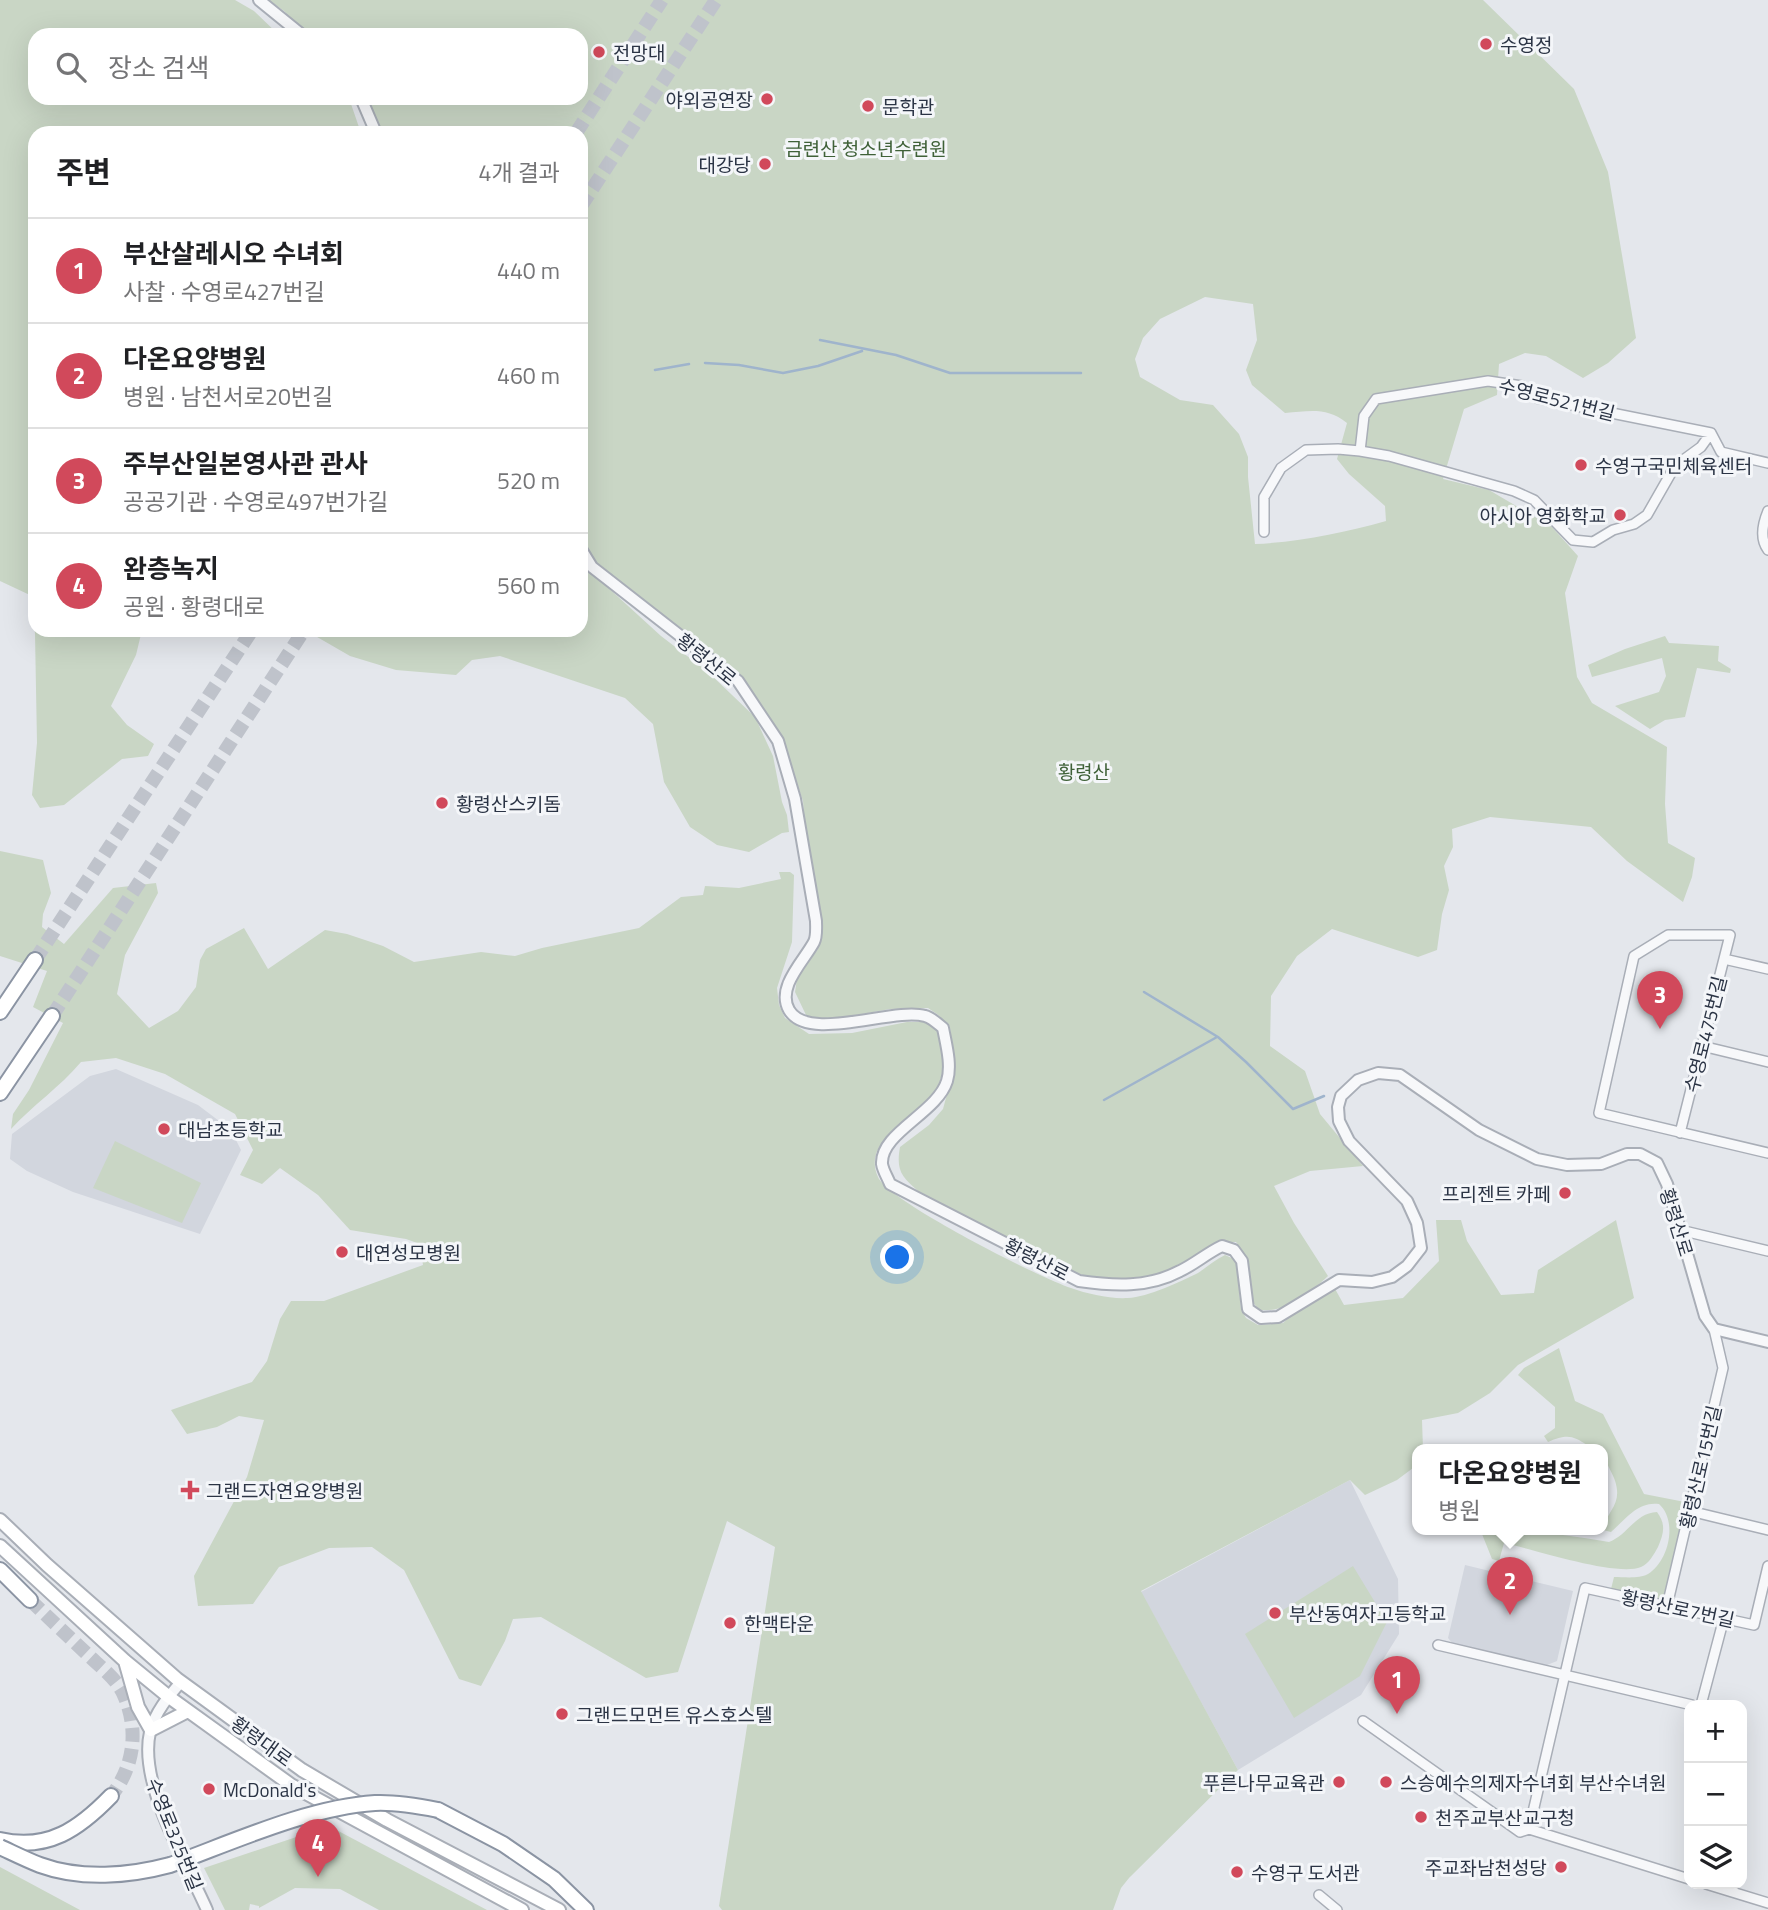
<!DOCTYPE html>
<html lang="ko">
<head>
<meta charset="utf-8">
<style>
	:root { --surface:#fff; --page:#f6f6f6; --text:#202124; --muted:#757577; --line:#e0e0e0; --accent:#d1495b }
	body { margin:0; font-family:"Titillium Web","Noto Sans KR",sans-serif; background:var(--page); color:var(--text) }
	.controls { position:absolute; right:21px; bottom:21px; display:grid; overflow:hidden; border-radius:14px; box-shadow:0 7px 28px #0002 }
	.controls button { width:63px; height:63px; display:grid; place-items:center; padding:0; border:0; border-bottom:2px solid var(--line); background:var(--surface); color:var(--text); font:35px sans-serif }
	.you { position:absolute; left:898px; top:1258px; width:24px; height:24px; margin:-18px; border:5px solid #fff; border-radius:50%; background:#1a73e8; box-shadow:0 0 0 10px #1a73e833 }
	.badge { display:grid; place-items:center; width:46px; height:46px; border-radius:50%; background:var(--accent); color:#fff; font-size:23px; font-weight:700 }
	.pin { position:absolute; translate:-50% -58px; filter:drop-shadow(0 2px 4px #0008) }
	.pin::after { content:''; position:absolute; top:37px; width:24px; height:21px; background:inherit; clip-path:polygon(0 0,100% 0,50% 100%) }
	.popup { position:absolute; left:1412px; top:1444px; width:196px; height:91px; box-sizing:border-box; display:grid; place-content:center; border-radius:14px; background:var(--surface); filter:drop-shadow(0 2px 5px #0005); font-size:23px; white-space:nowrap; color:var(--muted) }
	.popup b { font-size:26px; color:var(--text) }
	.popup::after { content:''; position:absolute; left:50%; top:100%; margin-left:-14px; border:14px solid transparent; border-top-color:var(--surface) }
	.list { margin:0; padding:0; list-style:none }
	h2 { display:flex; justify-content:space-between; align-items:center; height:91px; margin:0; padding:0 28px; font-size:30px }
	h2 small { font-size:23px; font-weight:400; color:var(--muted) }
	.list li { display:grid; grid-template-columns:46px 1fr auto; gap:21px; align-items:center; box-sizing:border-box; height:105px; padding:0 28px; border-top:2px solid var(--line) }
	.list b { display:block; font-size:26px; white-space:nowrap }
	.list p { margin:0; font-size:23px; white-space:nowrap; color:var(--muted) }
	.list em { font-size:23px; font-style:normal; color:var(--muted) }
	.icon { flex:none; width:38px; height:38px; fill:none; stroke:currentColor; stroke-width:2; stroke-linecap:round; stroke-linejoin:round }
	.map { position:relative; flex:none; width:1768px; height:1910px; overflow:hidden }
	.search { position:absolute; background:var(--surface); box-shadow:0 7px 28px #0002; left:28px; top:28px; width:560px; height:77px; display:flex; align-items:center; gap:18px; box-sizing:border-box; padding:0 24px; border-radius:21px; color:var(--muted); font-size:26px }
	.panel { position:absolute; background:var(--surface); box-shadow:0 7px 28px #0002; left:28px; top:126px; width:560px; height:511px; border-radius:21px }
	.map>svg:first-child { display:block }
</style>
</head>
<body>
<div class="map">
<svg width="1768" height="1910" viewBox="0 0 1768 1910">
	<rect width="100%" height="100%" fill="#e4e7ec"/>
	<path fill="#d2d6de" d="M116,1069L198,1105L231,1130L241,1150L200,1234L73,1192L27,1171L10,1159L12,1134L90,1076Z
		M1350,1480L1398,1579L1399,1634L1361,1695L1238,1770L1141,1592Z
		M1465,1565L1573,1591L1557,1661L1547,1665L1453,1644L1448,1638Z"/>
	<path fill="#c9d6c5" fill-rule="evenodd" d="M0,0H235L254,11L279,35H35V98H345L351,104L361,133H35V630H142L136,655L111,706L127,725L154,744L148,756L122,759L64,805L40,808L32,795L37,743L35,634L32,596L0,581Z
		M269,0H1483L1574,89L1608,172L1636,338L1608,363L1583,378L1546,356L1525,353L1499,364L1497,395L1464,409L1443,479L1489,490L1552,527L1578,556L1565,593L1577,677L1592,703L1667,747L1665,804L1668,843L1695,858L1692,877L1683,902L1627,861L1591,827L1490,817L1452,829L1453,847L1444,866L1449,890L1442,914L1437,950L1418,957L1332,929L1297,956L1271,996L1270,1046L1305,1071L1320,1114L1363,1166L1310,1171L1274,1186L1294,1223L1328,1276C1309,1294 1287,1313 1259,1310L1252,1301C1254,1284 1246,1255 1236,1242C1208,1242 1208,1247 1187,1261C1156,1281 1110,1283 1075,1273L918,1191C901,1176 896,1170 900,1147L929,1125L943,1109L953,1072L950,1027L937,1014L928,1008L890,1009L846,1017L813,1019L806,1015L795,992L797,979L818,949L821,927L805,828L803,801L781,736L743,682L597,565L581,538V133H381L366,98H581V35H306L284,11ZM1205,297L1253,304L1257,340L1246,370L1252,385L1285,413C1310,411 1327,407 1347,423L1337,459L1349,474L1385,506L1386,521C1343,533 1300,542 1255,544L1248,477V457L1239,434L1213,405L1180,400L1140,377L1135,359L1143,338L1160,319Z
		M581,563L661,636L708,672L755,717L773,756L782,802L787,815L789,832L782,833L749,852L717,845L690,827L664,782L653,724L625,698L500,656L472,660L456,675L396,670L350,656L305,630H581Z
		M1665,636L1669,643L1719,646L1718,661L1731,669L1730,673L1697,668L1685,717L1665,720L1650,729L1615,706L1659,692L1666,676L1662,658L1592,677L1588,665L1625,649Z
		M0,851L43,860L51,893L43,914L42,927L64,944L113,888L156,883L158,893L125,955L117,994L149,1028L178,1011L196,987L200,960L206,949L244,928L268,969L325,930L347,934L383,946L414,962L481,952L515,956L542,948L639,928L681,897L703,895L705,886L739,888L781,879L779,872H790L794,875L792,942L777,988L779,1005L785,1018L809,1034L852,1033L907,1022H929C933,1027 939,1033 942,1039C945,1046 944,1058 943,1065C942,1077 939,1086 933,1095C915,1120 861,1139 878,1177C888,1201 1040,1278 1071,1288C1088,1294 1109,1299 1128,1298C1148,1297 1180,1282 1198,1273C1207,1267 1215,1260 1225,1255L1236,1260L1241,1309L1246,1318L1258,1325L1283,1323L1297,1309L1334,1287L1344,1305L1403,1298L1439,1261L1436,1220H1461L1467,1241L1501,1295L1534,1293L1538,1270L1616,1220L1634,1298L1518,1365L1490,1393L1458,1413L1422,1420L1423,1449H1417V1465L1397,1480L1365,1495L1350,1480L1141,1591L1238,1770L1129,1878L1121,1888L1113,1910H722L719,1906L775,1547L727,1521L678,1672L646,1678L541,1617L513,1619L505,1641L481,1686L459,1679L404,1570L372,1547L329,1548L279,1567L253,1604L198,1606L194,1576L247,1477L264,1420L239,1416L217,1427L187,1434L171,1410L252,1382L267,1361L280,1319L291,1301H324L423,1265L420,1244L406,1239L350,1230L318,1195L280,1168L262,1184L240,1175L253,1150L235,1114L165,1074L116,1058L81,1062C60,1087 33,1105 11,1129L13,1114L29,1090L63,1023L33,1007L47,971L0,956Z
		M115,1141L201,1183L182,1223L93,1188Z
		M1559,1348L1575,1401L1603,1414L1644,1494L1690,1503L1668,1597L1660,1601L1611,1589L1614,1577C1624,1577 1639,1579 1648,1574C1669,1561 1678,1521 1659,1504C1638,1501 1626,1519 1611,1532L1603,1530C1604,1516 1619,1507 1617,1490C1616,1474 1603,1463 1603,1449C1579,1449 1580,1427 1548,1442L1544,1436L1555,1428V1407L1518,1375L1524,1368Z
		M1657,1512C1666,1524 1664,1533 1658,1547C1654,1554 1649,1564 1641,1567C1616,1577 1533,1549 1504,1543L1499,1561L1492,1559L1480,1529C1524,1529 1566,1535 1609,1542C1628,1535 1635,1513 1657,1512Z
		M1353,1566L1387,1622L1360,1676L1294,1718L1245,1634Z
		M329,1826L487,1910H379L340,1889L295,1888L259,1908V1906L250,1904L249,1910H225L204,1868Z
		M0,1867L80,1910H0Z"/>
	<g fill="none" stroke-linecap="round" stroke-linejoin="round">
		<path stroke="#9fb4cc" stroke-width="2.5" d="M820,340L896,355L950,373H1081
			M705,363L739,365L783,373L818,366L862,351
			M655,370L689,364
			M1144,992L1218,1037L1246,1062L1293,1109L1324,1096
			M1104,1100L1217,1037"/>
		<path stroke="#bfc3cb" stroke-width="14" stroke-dasharray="14 7" stroke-linecap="butt" d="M576,133L662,0
			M581,206L716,0
			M35,960L252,630
			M52,1016L304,630
			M30,1600C49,1618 67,1635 86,1653C98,1665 115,1677 123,1693C139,1728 135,1766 111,1796"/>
		<g stroke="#a9aeb7" stroke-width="12">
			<path id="minor" d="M1360,451L1389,456L1514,491L1534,500L1573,540L1593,542L1613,530L1634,524L1647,515L1675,466L1701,447L1711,433
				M1768,511C1763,523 1759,538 1768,550
				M1264,532V497L1281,468L1306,450L1338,449L1360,451L1364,416L1376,399L1488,381L1522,386L1537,398L1711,433L1721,452L1768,463
				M1724,959L1768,969
				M1702,1046L1768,1062
				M1680,1133L1730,935H1668L1634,956L1599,1113L1768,1153
				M1680,1230L1768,1251
				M1690,1511L1768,1530
				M1667,1606L1723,1368L1714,1329
				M1438,1645L1692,1705
				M1701,1705L1724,1618
				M1363,1721L1520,1832L1529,1829L1689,1879
				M1529,1829L1585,1588L1754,1625L1768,1566
				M1706,1884L1768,1903
				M1319,1895L1337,1910"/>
		</g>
		<g stroke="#a9aeb7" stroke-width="14">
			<path id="tertiary" d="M259,0L302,35
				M361,98L376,133
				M581,549L592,567L738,681L778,741L795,799L816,921C816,927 817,936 814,942C804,961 776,987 789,1010C808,1043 893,1007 925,1016C931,1017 938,1024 943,1028C946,1044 952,1065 947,1081C937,1113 880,1133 882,1164C883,1171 888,1178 890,1184L1079,1281C1114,1286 1148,1288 1180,1271C1195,1264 1207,1253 1222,1246L1234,1250L1242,1261L1248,1309L1261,1318L1278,1317L1339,1280L1372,1282L1392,1277L1407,1266L1421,1248L1417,1223L1407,1201L1349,1141L1339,1121L1338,1107L1341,1096L1358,1080L1378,1073L1400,1075L1479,1130L1537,1159L1567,1165L1601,1164L1627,1154H1640L1657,1163L1667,1184L1705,1316L1714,1329L1768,1342
				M181,1682C168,1697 155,1712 150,1732C138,1784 186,1862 207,1910"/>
		</g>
		<g stroke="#a9aeb7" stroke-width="16">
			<path id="secondary" d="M0,1520L47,1565L177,1679L302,1770L387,1820L559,1910
				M0,1546L125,1661L169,1697L291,1785L522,1910
				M125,1661L138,1707L151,1730L188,1711"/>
		</g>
		<g stroke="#8b94a3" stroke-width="18">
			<path id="trunk" d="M0,1012L35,960
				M0,1093L52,1016
				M0,1570L30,1600
				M438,1810L503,1844L554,1879L586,1910
				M0,1840C48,1851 79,1829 111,1796"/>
		</g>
		<use href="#minor" stroke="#f7f8fa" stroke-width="9"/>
		<use href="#tertiary" stroke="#f7f8fa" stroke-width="10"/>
		<use href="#secondary" stroke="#fff" stroke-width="12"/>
		<use href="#trunk" stroke="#fff" stroke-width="14"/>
		<g stroke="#8b94a3" stroke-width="18" stroke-linecap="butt">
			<path id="trunk-bridge" d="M0,1847C13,1853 27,1860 40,1865C81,1880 129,1876 170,1865C233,1842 309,1807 375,1803C396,1802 418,1806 438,1810"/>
		</g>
		<use href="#trunk-bridge" stroke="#fff" stroke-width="14"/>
	</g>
	<g fill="#d1495b" stroke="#f4f6f9" stroke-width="2.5">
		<circle cx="1486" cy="44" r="7"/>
		<circle cx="599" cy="52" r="7"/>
		<circle cx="767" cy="99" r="7"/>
		<circle cx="868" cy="106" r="7"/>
		<circle cx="765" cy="164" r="7"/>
		<circle cx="1581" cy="465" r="7"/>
		<circle cx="1620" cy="515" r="7"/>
		<circle cx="442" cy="803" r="7"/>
		<circle cx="164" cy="1129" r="7"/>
		<circle cx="1565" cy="1193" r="7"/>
		<circle cx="342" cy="1252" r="7"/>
		<path d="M186.5 1479.5h7v7h7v7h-7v7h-7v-7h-7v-7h7z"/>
		<circle cx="1275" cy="1613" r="7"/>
		<circle cx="730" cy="1623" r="7"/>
		<circle cx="562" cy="1714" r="7"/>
		<circle cx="1339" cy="1782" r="7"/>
		<circle cx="1386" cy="1782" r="7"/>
		<circle cx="209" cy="1789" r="7"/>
		<circle cx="1421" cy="1817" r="7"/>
		<circle cx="1561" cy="1867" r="7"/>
		<circle cx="1237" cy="1872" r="7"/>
	</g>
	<g text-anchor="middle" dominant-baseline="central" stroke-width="6" stroke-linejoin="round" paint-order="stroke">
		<g font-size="19" fill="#2b3445" stroke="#f4f6f9" text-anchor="start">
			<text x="1500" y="44">수영정</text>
			<text x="613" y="52">전망대</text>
			<text x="753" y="99" text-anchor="end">야외공연장</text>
			<text x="882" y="106">문학관</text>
			<text x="751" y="164" text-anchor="end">대강당</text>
			<text x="1595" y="465">수영구국민체육센터</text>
			<text x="1606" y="515" text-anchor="end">아시아 영화학교</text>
			<text x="456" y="803">황령산스키돔</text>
			<text x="178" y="1129">대남초등학교</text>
			<text x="1551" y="1193" text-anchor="end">프리젠트 카페</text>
			<text x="356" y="1252">대연성모병원</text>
			<text x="206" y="1490">그랜드자연요양병원</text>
			<text x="1289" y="1613">부산동여자고등학교</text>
			<text x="744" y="1623">한맥타운</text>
			<text x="576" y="1714">그랜드모먼트 유스호스텔</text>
			<text x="1325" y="1782" text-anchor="end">푸른나무교육관</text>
			<text x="1400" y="1782">스승예수의제자수녀회 부산수녀원</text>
			<text x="223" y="1789">McDonald's</text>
			<text x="1435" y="1817">천주교부산교구청</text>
			<text x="1547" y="1867" text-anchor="end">주교좌남천성당</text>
			<text x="1251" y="1872">수영구 도서관</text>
		</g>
		<g font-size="19" fill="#3f6138" stroke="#f4f6f9">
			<text x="866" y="148">금련산 청소년수련원</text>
			<text x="1084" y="771">황령산</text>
		</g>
		<g font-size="19" fill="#2b3445" stroke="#f4f6f9">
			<text transform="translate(1557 399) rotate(14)">수영로521번길</text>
			<text transform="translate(707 659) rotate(39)">황령산로</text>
			<text transform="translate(1705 1034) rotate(-76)">수영로475번길</text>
			<text transform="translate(1677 1222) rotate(73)">황령산로</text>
			<text transform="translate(1037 1259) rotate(27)">황령산로</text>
			<text transform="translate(1700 1467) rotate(-77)">황령산로15번길</text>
			<text transform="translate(1678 1608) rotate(12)">황령산로7번길</text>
			<text transform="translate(262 1741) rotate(36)">황령대로</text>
			<text transform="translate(175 1834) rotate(68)">수영로325번길</text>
		</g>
	</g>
</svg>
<div class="controls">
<button>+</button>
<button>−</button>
<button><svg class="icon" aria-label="layers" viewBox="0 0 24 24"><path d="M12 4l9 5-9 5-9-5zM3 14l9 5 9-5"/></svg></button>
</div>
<div class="you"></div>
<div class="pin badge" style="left:1397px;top:1714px">1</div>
<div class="pin badge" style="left:1510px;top:1615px">2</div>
<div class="popup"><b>다온요양병원</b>병원</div>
<div class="pin badge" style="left:1660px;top:1029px">3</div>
<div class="pin badge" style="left:318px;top:1877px">4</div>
<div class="search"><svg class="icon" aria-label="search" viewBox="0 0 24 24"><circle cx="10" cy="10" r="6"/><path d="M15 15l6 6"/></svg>장소 검색</div>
<section class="panel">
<h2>주변<small>4개 결과</small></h2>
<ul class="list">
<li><span class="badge">1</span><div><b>부산살레시오 수녀회</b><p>사찰 · 수영로427번길</p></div><em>440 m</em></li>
<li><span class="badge">2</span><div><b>다온요양병원</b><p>병원 · 남천서로20번길</p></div><em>460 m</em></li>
<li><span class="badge">3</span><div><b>주부산일본영사관 관사</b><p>공공기관 · 수영로497번가길</p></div><em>520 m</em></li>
<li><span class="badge">4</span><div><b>완층녹지</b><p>공원 · 황령대로</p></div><em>560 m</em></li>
</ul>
</section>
</div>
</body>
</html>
